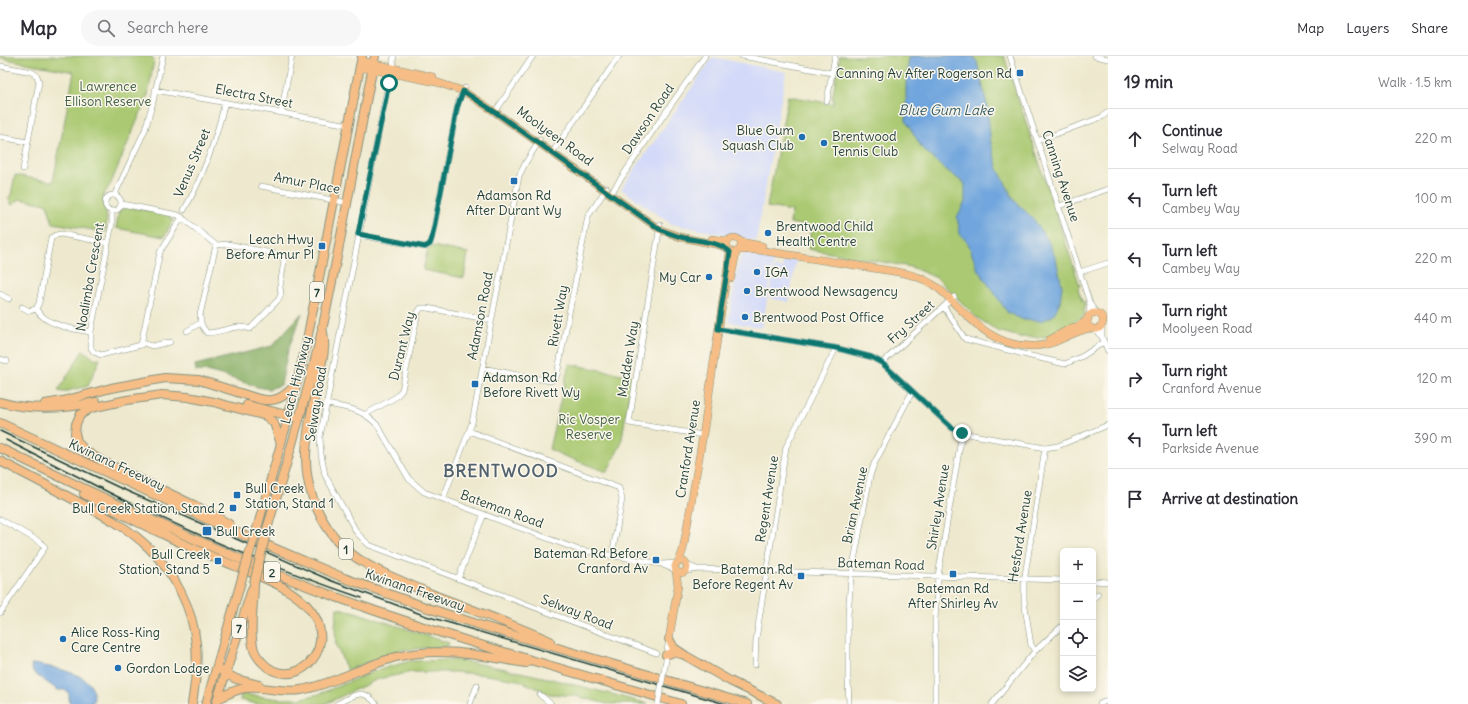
<!DOCTYPE html>
<html lang="en">
<head>
<meta charset="utf-8">
<style>
	:root { --surface:#fff; --page:#f7f7f7; --text:#2b2b33; --muted:#7c7c81; --line:#e1e1e2 }
	body { margin:0; font-family:Delius,sans-serif; background:var(--page); color:var(--text) }
	.controls { position:absolute; right:12px; bottom:12px; display:grid; overflow:hidden; border-radius:6px; box-shadow:0 2px 6px #0003 }
	.controls button { width:36px; height:36px; display:grid; place-items:center; padding:0; border:0; border-bottom:1px solid var(--line); background:var(--surface); color:var(--text); font:20px sans-serif }
	.stop { position:absolute; width:12px; height:12px; margin:-9px; border:3px solid #0f766e; border-radius:50%; background:#fff }
	.stop.end { background:#0f766e; border-color:#fff; box-shadow:0 1px 4px #0008 }
	.list { margin:0; padding:0; list-style:none }
	h2 { display:flex; justify-content:space-between; align-items:center; height:52px; margin:0; padding:0 16px; font-size:17px }
	h2 small { font-size:13px; font-weight:400; color:var(--muted) }
	.list li { display:grid; grid-template-columns:26px 1fr auto; gap:12px; align-items:center; box-sizing:border-box; height:60px; padding:0 16px; border-top:1px solid var(--line) }
	.list b { display:block; font-size:15px; white-space:nowrap }
	.list p { margin:0; font-size:13px; white-space:nowrap; color:var(--muted) }
	.list em { font-size:13px; font-style:normal; color:var(--muted) }
	.icon { flex:none; width:22px; height:22px; fill:none; stroke:currentColor; stroke-width:2; stroke-linecap:round; stroke-linejoin:round }
	.map { position:relative; flex:none; width:1108px; height:648px; overflow:hidden }
	header { display:flex; align-items:center; gap:24px; box-sizing:border-box; height:56px; padding:0 20px; background:var(--surface); border-bottom:1px solid var(--line) }
	header strong { font-size:19px }
	nav { display:flex; gap:22px; margin-inline-start:auto; font-size:14px }
	.search { width:280px; height:36px; background:var(--page); display:flex; align-items:center; gap:10px; box-sizing:border-box; padding:0 14px; border-radius:22px; color:var(--muted); font-size:15px }
	main { display:flex }
	aside { flex:1; background:var(--surface) }
	.map>svg:first-child { display:block }
</style>
</head>
<body>
<header>
<strong>Map</strong>
<div class="search"><svg class="icon" aria-label="search" viewBox="0 0 24 24"><circle cx="10" cy="10" r="6"/><path d="M15 15l6 6"/></svg>Search here</div>
<nav><a>Map</a><a>Layers</a><a>Share</a></nav>
</header>
<main>
<div class="map">
<svg width="1108" height="648" viewBox="0 0 1108 648">
	<rect width="100%" height="100%" fill="#fbf7ec"/>
	<filter id="ink" filterUnits="userSpaceOnUse"><feTurbulence type="fractalNoise" baseFrequency=".025" numOctaves="2"/><feDisplacementMap in="SourceGraphic" scale="8" xChannelSelector="R" yChannelSelector="G"/><feConvolveMatrix kernelMatrix="1 2 1 2 8 2 1 2 1" color-interpolation-filters="sRGB"/></filter>
	<filter id="wash" filterUnits="userSpaceOnUse"><feTurbulence type="fractalNoise" baseFrequency=".012" numOctaves="4" result="noise"/><feDisplacementMap in="SourceGraphic" scale="16" xChannelSelector="R" yChannelSelector="G"/><feGaussianBlur stdDeviation="0.9" result="paint"/><feColorMatrix in="noise" values="0 0 0 0 0 0 0 0 0 0 0 0 0 0 0 0 0 1.4 0 .05"/><feComposite in="paint" operator="in"/></filter>
	<g filter="url(#wash)">
		<rect width="100%" height="100%" fill="#eee9ce"/>
		<path fill="#d2d9f9" d="M713,1L786,16L756,185L671,168L621,133Z
			M745,196L775,198L762,272L728,266L739,204Z
			M784,202L796,204L789,246L769,242L774,211L782,212Z"/>
		<path fill="#aac972" stroke="#648353" d="M0,0H151L154,4L148,39L111,127L103,140L107,162L105,176L53,167L47,148L20,143L12,149L8,142L11,139L15,119L53,126L74,16L0,2Z
			M840,0H1004L1079,227L1080,229L1078,233L1082,245L1085,246L1084,260L1053,281H1020L998,275L976,261L937,222L911,211L808,193L811,171L790,167L792,155L767,151L788,40L833,48L834,43H832Z
			M128,151L168,158L173,165L164,181L116,172L119,155Z
			M432,190L468,197L464,222L423,214L428,191Z
			M83,294L94,303H100L88,330L63,336L58,335Z
			M569,308L632,320L621,388L607,416L564,400L549,393Z
			M337,552L352,555L449,587L448,590L401,594L347,614L336,589L335,570Z
			M455,604C521,614 585,631 648,648H607L576,640L550,638L518,624L486,619L455,616H412L378,623L325,648H256L240,644L241,638L280,643H299L319,638L375,615L410,605Z"/>
		<path fill="#87ad64" stroke="#53754c" d="M302,257L288,294L281,329L269,333L257,331L225,320L210,316L196,315L195,309L272,290Z"/>
		<path fill="#70a5dd" stroke="#487188" d="M910,0H973L977,6L987,49L991,88L998,113L1014,144L1034,164L1047,183L1056,203L1062,230L1060,246L1053,260L1041,265L1024,264L1008,257L977,212L968,187L960,178L957,161L965,146V128L940,109L922,92L906,65V28L909,2Z
			M34,608C53,612 101,617 93,646L90,648H70L69,642V638L66,634H58L39,621L33,616L31,609Z"/>
	</g>
	<g filter="url(#ink)">
		<g fill="none" stroke-linecap="round" stroke-linejoin="round">
			<g stroke="#869381" stroke-width="6">
				<path id="minor" d="M394,0L393,6L395,12
					M742,0L832,17
					M1010,0L1090,248L1097,258
					M1095,0L1108,3
					M0,10L32,16L37,20L39,26L23,113
					M396,18L391,24L387,33L324,361L320,381L321,398L325,419L357,477L369,489L656,597
					M155,34L349,69
					M827,45L835,0
					M495,56L533,0
					M281,57L292,0
					M0,81L28,86
					M1037,85L1102,61L1108,56
					M552,97L619,0
					M261,130L348,147
					M115,138L145,74L153,46L163,0
					M105 147a8 8 0 1 1 16 0a8 8 0 1 1-16 0Z
					M610,139L652,76L705,0
					M122,148L178,159L185,164L216,189
					M1059,150L1108,133
					M184,154C204,120 216,83 225,46
					M112,155V167L91,276V292L94,296L101,299L141,289L160,196L182,161
					M660,169L629,367L703,379
					M358,179L425,191L430,188L432,181L457,52L459,44L465,32
					M228,188L276,198L281,200L284,205L280,231L281,238L279,243L250,273C236,267 222,277 207,277C202,271 200,267 200,259L216,189Z
					M1080,216L1108,207
					M0,238L9,243
					M22,251L29,255L36,253
					M944,251L965,283L1031,300L1065,308L1083,300L1104,286
					M1089,260L1090,248
					M1102,269V281
					M718,273L836,292L871,301L882,307L952,372L962,377L1045,392L1058,390L1108,369
					M1094,273L1102,281L1108,295
					M187,275L200,267
					M91,276C73,273 46,270 36,253L39,247L51,182L56,179L61,178L108,187
					M143,287L152,290L170,286
					M0,303L7,305
					M882,307L954,241
					M482,312L550,325L554,323L557,319L588,160L607,132
					M326,348C348,352 363,353 378,370L409,423L424,436L579,494L662,508L676,507
					M366,358L396,341L402,334L418,256L421,252H427L491,264
					M469,375L619,432L622,443L612,500
					M443,443L472,367L519,120L526,106L540,84
					M0,463L40,486L45,491L0,557
					M663,509L675,514
					M687,509L697,513
					M686,515L699,513L1063,524
					M458,523L484,458
					M1093,525L1108,526
					M1093,543L1098,538
					M1035,595L1031,589L1024,544V526L1045,392
					M666,601L669,583
					M755,609L756,583L786,391L836,292
					M540,639L551,648
					M337,648C353,640 363,630 376,648
					M470,648L477,629
					M849,648L848,624V559L851,521L870,420L874,408L912,336
					M935,648V563L938,520L962,377
					M992,648L1035,595L1063,569
					M1100,648L1108,644"/>
			</g>
			<g stroke="#869381" stroke-width="8">
				<path id="major" d="M362,5L433,21
					M360,11L436,26L463,35L495,56L659,173L680,181L719,189L727,192
					M727 189a7 7 0 1 1 14 0a7 7 0 1 1-14 0Z
					M712,183L728,185
					M741,186L762,190
					M740,194H758L898,216C910,218 921,221 932,228C939,232 945,238 951,244C976,269 997,292 1036,290C1058,289 1071,275 1091,272
					M731,222L736,197
					M1087 265a8 8 0 1 1 16 0a8 8 0 1 1-16 0Z
					M1049,284L1071,272L1079,270L1088,263
					M675 511a6 6 0 1 1 12 0a6 6 0 1 1-12 0Z
					M679,505L683,494L703,379L730,196
					M669,583L678,530L676,516"/>
			</g>
			<g stroke="#869381" stroke-width="10">
				<path id="highway" d="M322,271C323,277 325,285 324,292C324,300 321,310 319,318C314,346 306,374 306,402C306,443 328,485 363,506C384,519 407,527 429,537C469,553 510,567 550,585
					M0,346C32,355 63,353 96,346
					M45,348L63,345L111,332L165,322L199,324L259,343C277,347 283,341 296,329
					M247,349L294,361
					M0,367L222,470L344,522L428,552L483,570L747,648
					M0,392C107,444 216,496 328,538C444,581 563,613 681,648
					M0,405C27,419 54,433 80,447C104,459 130,473 149,492C174,517 193,552 196,588C198,608 195,628 192,648
					M84,438C110,452 136,466 163,478C186,490 211,500 235,510C261,521 295,532 312,556C340,596 291,638 262,606C258,602 254,596 253,590C249,569 254,548 254,527
					M229,468L204,454L104,406L85,395L77,385L75,377L76,368L80,359L91,352L127,344L162,339L188,341L214,346L266,360L274,367L281,388
					M258,469L285,373L305,294L362,0
					M267,473C286,410 305,347 320,283C341,189 356,94 375,0
					M669,583L674,592L686,600L730,625L777,648
					M666,599L673,596L681,598
					M222,615L236,623L259,629
					M218,643C227,638 236,633 246,632C264,630 283,637 301,634C334,628 363,610 396,601C440,590 482,600 526,607
					M206,648L242,522
					M216,648L252,533"/>
			</g>
			<use href="#minor" stroke="#fff" stroke-width="5"/>
			<use href="#major" stroke="#f6be86" stroke-width="7"/>
			<use href="#highway" stroke="#f6be86" stroke-width="8"/>
			<path stroke="#1f3d34" stroke-width="1.5" d="M0,375L118,431L332,525L426,560L725,648
				M6,384C42,402 77,420 112,438C193,478 277,513 362,542"/>
			<g stroke="#869381" stroke-width="6" stroke-linecap="butt">
				<path id="minor-bridge" d="M658,648L666,604"/>
			</g>
			<g stroke="#869381" stroke-width="10" stroke-linecap="butt">
				<path id="highway-bridge" d="M242,522L258,469
					M254,527L267,473"/>
			</g>
			<use href="#minor-bridge" stroke="#fff" stroke-width="5"/>
			<use href="#highway-bridge" stroke="#f6be86" stroke-width="8"/>
		</g>
	</g>
	<g fill="none" stroke-linecap="round" stroke-linejoin="round" filter="url(#ink)">
		<path stroke="#0f766e" stroke-width="5" d="M389,27L358,178L425,191L430,188L432,182L457,52L463,35L495,56L659,173C666,176 673,179 681,181C694,185 720,185 730,196L718,273L836,292L871,301L882,307L952,372L962,377"/>
	</g>
	<g fill="#1f6fb2" stroke="#fbf7ec" stroke-width="1.5">
		<rect x="1016" y="13" width="8" height="8" rx="2"/>
		<circle cx="802" cy="81" r="4"/>
		<circle cx="824" cy="87" r="4"/>
		<rect x="510" y="121" width="8" height="8" rx="2"/>
		<circle cx="768" cy="177" r="4"/>
		<rect x="318" y="186" width="8" height="8" rx="2"/>
		<circle cx="757" cy="216" r="4"/>
		<circle cx="709" cy="221" r="4"/>
		<circle cx="747" cy="235" r="4"/>
		<circle cx="745" cy="261" r="4"/>
		<rect x="471" y="324" width="8" height="8" rx="2"/>
		<rect x="233" y="435" width="8" height="8" rx="2"/>
		<rect x="229" y="448" width="8" height="8" rx="2"/>
		<rect x="202" y="470" width="10" height="10" rx="2"/>
		<rect x="652" y="500" width="8" height="8" rx="2"/>
		<rect x="214" y="501" width="8" height="8" rx="2"/>
		<rect x="949" y="514" width="8" height="8" rx="2"/>
		<rect x="797" y="516" width="8" height="8" rx="2"/>
		<circle cx="63" cy="583" r="4"/>
		<circle cx="118" cy="612" r="4"/>
	</g>
	<g text-anchor="middle" dominant-baseline="central" stroke-width="3" stroke-linejoin="round" paint-order="stroke">
		<g fill="#fbf7ec" stroke="#61756b" stroke-width="1">
			<rect x="310" y="226" width="14" height="20" rx="3"/>
			<rect x="339" y="483" width="14" height="20" rx="3"/>
			<rect x="264" y="506" width="16" height="20" rx="3"/>
			<rect x="232" y="562" width="14" height="20" rx="3"/>
		</g>
		<g font-size="12" font-weight="bold" fill="#1f3d34">
			<text x="317" y="236">7</text>
			<text x="346" y="493">1</text>
			<text x="272" y="516">2</text>
			<text x="239" y="572">7</text>
		</g>
		<g font-size="13" fill="#1f3d34" stroke="#fbf7ec" text-anchor="start">
			<text x="1012" y="17" text-anchor="end">Canning Av After Rogerson Rd</text>
			<text x="794" y="74" text-anchor="end">Blue Gum<tspan x="794" dy="15">Squash Club</tspan></text>
			<text x="832" y="80">Brentwood<tspan x="832" dy="15">Tennis Club</tspan></text>
			<text x="514" y="139" text-anchor="middle">Adamson Rd<tspan x="514" dy="15">After Durant Wy</tspan></text>
			<text x="776" y="170">Brentwood Child<tspan x="776" dy="15">Health Centre</tspan></text>
			<text x="314" y="183" text-anchor="end">Leach Hwy<tspan x="314" dy="15">Before Amur Pl</tspan></text>
			<text x="765" y="216">IGA</text>
			<text x="701" y="221" text-anchor="end">My Car</text>
			<text x="755" y="235">Brentwood Newsagency</text>
			<text x="753" y="261">Brentwood Post Office</text>
			<text x="483" y="321">Adamson Rd<tspan x="483" dy="15">Before Rivett Wy</tspan></text>
			<text x="245" y="432">Bull Creek<tspan x="245" dy="15">Station, Stand 1</tspan></text>
			<text x="225" y="452" text-anchor="end">Bull Creek Station, Stand 2</text>
			<text x="216" y="475">Bull Creek</text>
			<text x="648" y="497" text-anchor="end">Bateman Rd Before<tspan x="648" dy="15">Cranford Av</tspan></text>
			<text x="210" y="498" text-anchor="end">Bull Creek<tspan x="210" dy="15">Station, Stand 5</tspan></text>
			<text x="793" y="513" text-anchor="end">Bateman Rd<tspan x="793" dy="15">Before Regent Av</tspan></text>
			<text x="953" y="532" text-anchor="middle">Bateman Rd<tspan x="953" dy="15">After Shirley Av</tspan></text>
			<text x="71" y="576">Alice Ross-King<tspan x="71" dy="15">Care Centre</tspan></text>
			<text x="126" y="612">Gordon Lodge</text>
		</g>
		<g font-size="13" fill="#426044" stroke="#fbf7ec">
			<text x="108" y="30">Lawrence<tspan x="108" dy="15">Ellison Reserve</tspan></text>
			<text x="589" y="363">Ric Vosper<tspan x="589" dy="15">Reserve</tspan></text>
		</g>
		<g font-size="13" fill="#1f3d34" stroke="#fbf7ec">
			<text transform="translate(254 40) rotate(11)">Electra Street</text>
			<text transform="translate(648 63) rotate(-56)">Dawson Road</text>
			<text transform="translate(555 80) rotate(36)">Moolyeen Road</text>
			<text transform="translate(192 107) rotate(-67)">Venus Street</text>
			<text transform="translate(1061 120) rotate(72)">Canning Avenue</text>
			<text transform="translate(307 127) rotate(11)">Amur Place</text>
			<text transform="translate(90 221) rotate(-80)">Noalimba Crescent</text>
			<text transform="translate(480 260) rotate(-79)">Adamson Road</text>
			<text transform="translate(558 260) rotate(-80)">Rivett Way</text>
			<text transform="translate(911 266) rotate(-42)">Fry Street</text>
			<text transform="translate(402 290) rotate(-76)">Durant Way</text>
			<text transform="translate(628 303) rotate(-81)">Madden Way</text>
			<text transform="translate(296 324) rotate(-76)">Leach Highway</text>
			<text transform="translate(316 348) rotate(-81)">Selway Road</text>
			<text transform="translate(688 393) rotate(-81)">Cranford Avenue</text>
			<text transform="translate(117 409) rotate(25)">Kwinana Freeway</text>
			<text transform="translate(767 443) rotate(-81)">Regent Avenue</text>
			<text transform="translate(855 449) rotate(-78)">Brian Avenue</text>
			<text transform="translate(938 451) rotate(-81)">Shirley Avenue</text>
			<text transform="translate(502 453) rotate(20)">Bateman Road</text>
			<text transform="translate(1020 480) rotate(-81)">Hesford Avenue</text>
			<text transform="translate(881 508) rotate(2)">Bateman Road</text>
			<text transform="translate(415 534) rotate(19)">Kwinana Freeway</text>
			<text transform="translate(577 556) rotate(21)">Selway Road</text>
		</g>
		<g font-size="14" font-style="italic" fill="#375c67" stroke="#fbf7ec">
			<text x="946" y="54">Blue Gum Lake</text>
		</g>
		<g font-size="17" font-weight="bold" letter-spacing="1" fill="#52636f" stroke="#fbf7ec">
			<text x="501" y="415">BRENTWOOD</text>
		</g>
	</g>
</svg>
<div class="controls">
<button>+</button>
<button>−</button>
<button><svg class="icon" aria-label="locate" viewBox="0 0 24 24"><circle cx="12" cy="12" r="6"/><path d="M12 2v4M12 18v4M2 12h4M18 12h4"/></svg></button>
<button><svg class="icon" aria-label="layers" viewBox="0 0 24 24"><path d="M12 4l9 5-9 5-9-5zM3 14l9 5 9-5"/></svg></button>
</div>
<div class="stop" style="left:389px;top:27px"></div>
<div class="stop end" style="left:962px;top:377px"></div>
</div>
<aside>
<h2>19 min<small>Walk · 1.5 km</small></h2>
<ul class="list">
<li><svg class="icon" aria-label="ahead" viewBox="0 0 24 24"><path d="M12 20V5M6 11l6-6 6 6"/></svg><div><b>Continue</b><p>Selway Road</p></div><em>220 m</em></li>
<li><svg class="icon" aria-label="left" viewBox="0 0 24 24"><path d="M17 20v-9H6M10 6l-5 5 5 5"/></svg><div><b>Turn left</b><p>Cambey Way</p></div><em>100 m</em></li>
<li><svg class="icon" aria-label="left" viewBox="0 0 24 24"><path d="M17 20v-9H6M10 6l-5 5 5 5"/></svg><div><b>Turn left</b><p>Cambey Way</p></div><em>220 m</em></li>
<li><svg class="icon" aria-label="right" viewBox="0 0 24 24"><path d="M7 20v-9h11M14 6l5 5-5 5"/></svg><div><b>Turn right</b><p>Moolyeen Road</p></div><em>440 m</em></li>
<li><svg class="icon" aria-label="right" viewBox="0 0 24 24"><path d="M7 20v-9h11M14 6l5 5-5 5"/></svg><div><b>Turn right</b><p>Cranford Avenue</p></div><em>120 m</em></li>
<li><svg class="icon" aria-label="left" viewBox="0 0 24 24"><path d="M17 20v-9H6M10 6l-5 5 5 5"/></svg><div><b>Turn left</b><p>Parkside Avenue</p></div><em>390 m</em></li>
<li><svg class="icon" aria-label="arrive" viewBox="0 0 24 24"><path d="M6 21V4h12l-3 4 3 4H6"/></svg><div><b>Arrive at destination</b></div></li>
</ul>
</aside>
</main>
</body>
</html>
